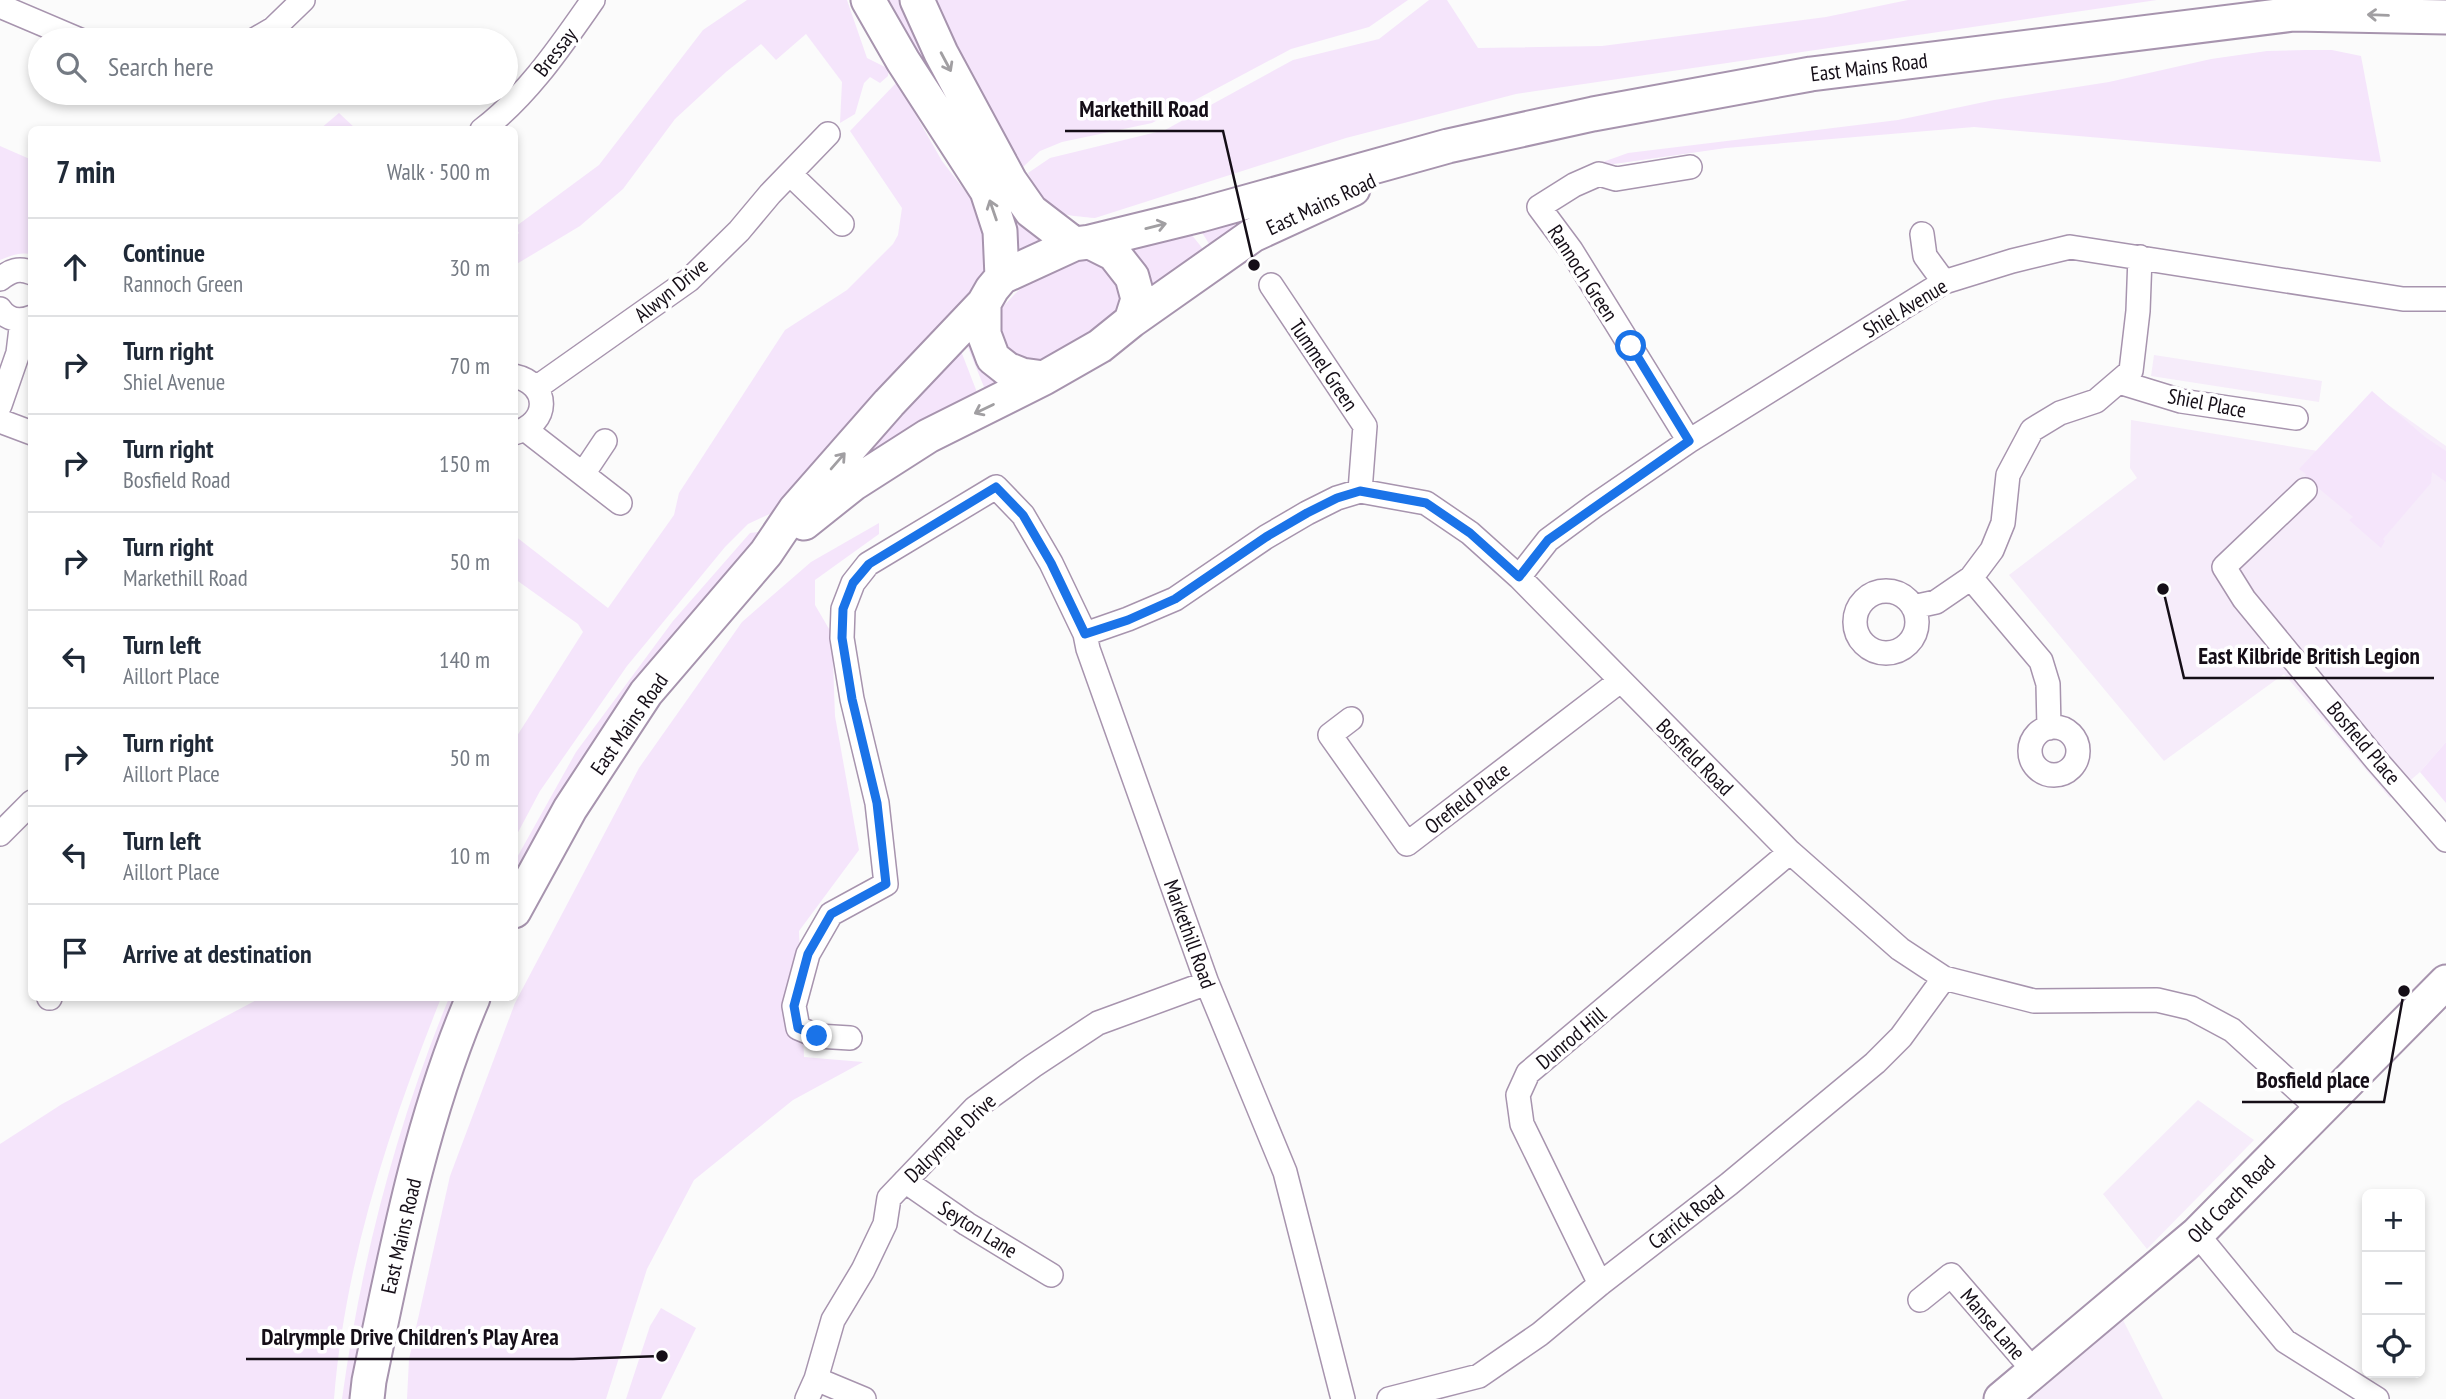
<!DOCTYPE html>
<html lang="en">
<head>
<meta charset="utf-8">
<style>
	:root { --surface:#fff; --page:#f2f2f3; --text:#1f2937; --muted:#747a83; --line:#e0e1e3 }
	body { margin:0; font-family:"PT Sans Narrow",sans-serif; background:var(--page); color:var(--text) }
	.controls { position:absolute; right:21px; bottom:21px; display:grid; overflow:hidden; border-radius:10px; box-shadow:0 4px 10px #0003 }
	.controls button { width:63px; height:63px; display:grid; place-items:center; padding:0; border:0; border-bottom:2px solid var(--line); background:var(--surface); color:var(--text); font:35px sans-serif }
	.stop { position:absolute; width:21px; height:21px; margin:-16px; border:5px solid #1a73e8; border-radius:50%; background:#fff }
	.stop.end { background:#1a73e8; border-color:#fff; box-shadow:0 2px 7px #0008 }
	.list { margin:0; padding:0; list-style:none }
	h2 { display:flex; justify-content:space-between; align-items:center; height:91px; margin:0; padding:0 28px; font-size:30px }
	h2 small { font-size:23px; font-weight:400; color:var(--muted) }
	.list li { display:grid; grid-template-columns:46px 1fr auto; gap:21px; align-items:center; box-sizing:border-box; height:98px; padding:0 28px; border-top:2px solid var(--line) }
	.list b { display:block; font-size:26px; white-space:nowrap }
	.list p { margin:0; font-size:23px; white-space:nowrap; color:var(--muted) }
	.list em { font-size:23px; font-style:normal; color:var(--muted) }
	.icon { flex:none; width:38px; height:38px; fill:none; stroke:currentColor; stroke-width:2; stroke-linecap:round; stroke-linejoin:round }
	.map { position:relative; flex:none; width:2446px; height:1399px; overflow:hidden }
	.search { position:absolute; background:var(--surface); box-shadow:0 4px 10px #0003; left:28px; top:28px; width:490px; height:77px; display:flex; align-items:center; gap:18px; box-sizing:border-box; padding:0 24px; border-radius:38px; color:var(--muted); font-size:26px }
	.panel { position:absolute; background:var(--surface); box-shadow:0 4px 10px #0003; left:28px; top:126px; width:490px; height:875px; border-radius:10px }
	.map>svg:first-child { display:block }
</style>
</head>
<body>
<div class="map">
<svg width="2446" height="1399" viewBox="0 0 2446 1399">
	<rect width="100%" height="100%" fill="#fbfbfb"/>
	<path fill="#f6ecfa" d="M2154,355L2322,381L2319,402L2151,376Z
		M2377,397L2446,446V742L2420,772L2390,798L2284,674L2164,761L2009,575L2137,478L2130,468L2131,420L2318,451Z
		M2198,1100L2254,1140L2147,1249L2103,1194Z
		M2123,1320L2163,1399H2030Z"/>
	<path fill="#f5e5fb" d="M747,0H847L867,58L889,69L888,76L880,83L870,77L864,83L855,114L840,123L842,82L806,34L776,60L761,44L726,72L675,119L623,189L580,226L515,265V236L519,233L515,227L599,165L703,30Z
		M879,0H900L917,39L1007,188Z
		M926,0H1408L1369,27L1291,49L1152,123L1062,142L1040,151L1022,168Z
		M1429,0H1447L1478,48L1602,46L1826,17L1908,0H2157L1516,94L1346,138L1095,218C1051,214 1048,214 1028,173L1050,158L1165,130L1293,60L1379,39Z
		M2306,50H2332L2361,56L2381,162L1974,127L1726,148L1586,168L1628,153L1898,120L1994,100L2109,82L2211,59L2267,51Z
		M897,82L942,161L976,205L987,249L984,276L774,512L748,524L725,547L627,666L540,791L515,838V739L583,632L578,624L515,579V536L608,608L674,515L679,493L785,330L847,290L893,244L898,235L902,208L850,131Z
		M339,113L356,129H320Z
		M0,146L32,160L31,255C22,251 10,256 0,260Z
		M1011,196L1047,239L1013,255Z
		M1234,224L1238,232L1213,250L1201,231Z
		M1191,234L1207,254L1151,296L1124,249Z
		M1084,259L1094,260L1115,269L1122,303L1115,317L1051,361L1020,362L998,344L999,311C1026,281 1043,265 1084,259Z
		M973,341L1009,387L986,392L967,345Z
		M961,351L980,400L865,457Z
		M2372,391L2425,437L2446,451V482L2432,472L2431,483L2383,539L2385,541L2381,548L2349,520L2353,517L2305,477L2306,474L2299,469Z
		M879,523V534L815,580V605L832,634L835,716L859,850L799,931L804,1057L863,1062L793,1100L694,1180L647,1269L606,1399H407L409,1359L450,1176L515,1003L639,768L742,622L811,562Z
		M765,531L684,622L629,690L515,883V861L576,752L673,621L750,533Z
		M2446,742V803L2420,772Z
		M260,998H441C390,1126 345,1260 334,1399H0V1144L62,1104Z
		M449,998H459L355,1399H342C361,1262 396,1126 449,998Z
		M661,1308L696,1328L661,1399H626L650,1326Z"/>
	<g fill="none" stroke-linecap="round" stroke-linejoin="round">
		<g stroke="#a794ae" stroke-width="26">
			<path id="street" d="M0,6L80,40
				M254,40L273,29L303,0
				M482,130C528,95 560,47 593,0
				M790,174L842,224
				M1922,234L1925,256L1944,282
				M0,279C10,271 19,267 32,273
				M1271,285L1365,426L1360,491
				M0,309C7,320 20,322 32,317
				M514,376C551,384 550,424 514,433
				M2119,382L2181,401L2296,418
				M536,388L689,280L739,231L770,194L828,134
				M0,405L18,353L22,320
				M0,421L32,433
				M526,430L620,503
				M1689,441L1571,250L1539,207L1574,185L1599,174L1616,179L1690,167
				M583,474L605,441
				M2305,490L2224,567L2244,599L2377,761L2446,840
				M1519,577L1548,540L1594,506L1689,441L1944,282L2012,261L2070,247L2403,299H2446
				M1971,578L2041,661L2048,684L2049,728
				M1855 622a31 31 0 1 1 62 0a31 31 0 1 1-62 0Z
				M1913,607L1936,602L1971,578L1992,550L2003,523L2008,475L2032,430L2060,413L2096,401L2131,371L2138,311L2140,257
				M1085,634L1128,619L1175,599L1266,537L1307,513L1337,498L1360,491L1426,503L1470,533L1519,577L1790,852L1900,949L1944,978L2034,1001L2157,1000L2191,1008L2232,1030L2320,1110
				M1351,719L1330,735L1407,844L1620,681
				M2030 751a24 24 0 1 1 48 0a24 24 0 1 1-48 0Z
				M0,834L32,802
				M49,998H50
				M850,1038L817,1036L798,1028L794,1006L808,954L831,914L886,884L877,803L852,699L842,638L843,609L853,583L868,564L996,487L1023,515L1051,563L1085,634L1088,649L1207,983L1285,1172L1343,1399
				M905,1181L967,1224L1051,1275
				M2197,1234L2285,1341L2377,1399
				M1600,1284L1522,1124L1518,1095L1528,1073L1790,852
				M1920,1300L1951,1275L2034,1371
				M816,1379L864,1399
				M807,1399L816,1379L833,1320L863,1270L885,1224L889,1198L975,1108L1033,1066L1098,1023L1207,983
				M1389,1399L1479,1376L1540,1334L1600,1284L1729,1184L1875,1063L1901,1037L1944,978"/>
		</g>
		<g stroke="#a794ae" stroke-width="37">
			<path id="secondary" d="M868,0L903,61L987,191L1000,231L1002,277
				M917,0L941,53L1010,181L1031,211L1074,244
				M1090,242L1200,215L1448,146L1593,114L1811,74L2294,14L2446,17
				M1090,242L1114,254L1132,277L1138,299L1131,321L1100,346L1044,378L1022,375L1007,369L993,358L984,334V303L992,289L1002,277L1074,244Z
				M1131,321L1253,235L1353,189
				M804,523L853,484L928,436L1044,378
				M514,911L570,809L646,693L766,553L795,510L889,403L984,303
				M367,1399L369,1381C396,1251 421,1119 473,998
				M2001,1399L2197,1234L2446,982"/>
		</g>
		<use href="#street" stroke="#fff" stroke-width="23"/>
		<use href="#secondary" stroke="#fff" stroke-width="33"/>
	</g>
	<defs><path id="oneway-shaft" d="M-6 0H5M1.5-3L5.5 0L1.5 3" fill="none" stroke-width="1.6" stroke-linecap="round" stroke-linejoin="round" transform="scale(1.75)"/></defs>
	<g stroke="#a19fa2">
		<use href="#oneway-shaft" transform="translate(2378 15) rotate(-178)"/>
		<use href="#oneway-shaft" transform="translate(946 62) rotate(62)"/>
		<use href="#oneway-shaft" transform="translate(993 210) rotate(-109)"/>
		<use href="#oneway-shaft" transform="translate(1156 226) rotate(-14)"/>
		<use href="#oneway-shaft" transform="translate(984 409) rotate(154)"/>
		<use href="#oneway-shaft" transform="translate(838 461) rotate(-49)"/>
	</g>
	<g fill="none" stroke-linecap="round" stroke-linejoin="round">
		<path stroke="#1a73e8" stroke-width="9" d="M817,1036L798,1028L794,1006L808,954L831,914L886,884L877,803L852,699L842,638L843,609L853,583L869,564L996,487L1023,515L1051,563L1085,634L1128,620L1175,599L1266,537L1307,513L1337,498L1360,491L1426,503L1470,533L1519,577L1548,540L1689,441L1631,346"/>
	</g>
	<g text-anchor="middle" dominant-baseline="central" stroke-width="7" stroke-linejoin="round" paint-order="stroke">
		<g font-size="21" fill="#150e17" stroke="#fff">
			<text transform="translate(555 52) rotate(-52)">Bressay</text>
			<text transform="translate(1869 67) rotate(-7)">East Mains Road</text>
			<text transform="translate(1321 204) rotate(-25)">East Mains Road</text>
			<text transform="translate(1583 273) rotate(57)">Rannoch Green</text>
			<text transform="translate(671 290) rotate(-39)">Alwyn Drive</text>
			<text transform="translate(1905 308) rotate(-31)">Shiel Avenue</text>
			<text transform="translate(1324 365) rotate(56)">Tummel Green</text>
			<text transform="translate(2207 403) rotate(11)">Shiel Place</text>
			<text transform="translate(629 724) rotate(-55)">East Mains Road</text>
			<text transform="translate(2364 743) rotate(50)">Bosfield Place</text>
			<text transform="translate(1695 757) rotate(45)">Bosfield Road</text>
			<text transform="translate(1467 798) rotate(-38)">Orefield Place</text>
			<text transform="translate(1190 934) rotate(70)">Markethill Road</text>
			<text transform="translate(1571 1038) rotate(-40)">Dunrod Hill</text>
			<text transform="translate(950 1138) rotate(-44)">Dalrymple Drive</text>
			<text transform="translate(2231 1199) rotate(-45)">Old Coach Road</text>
			<text transform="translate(1686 1217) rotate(-38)">Carrick Road</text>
			<text transform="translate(978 1229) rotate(32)">Seyton Lane</text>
			<text transform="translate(401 1236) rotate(-77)">East Mains Road</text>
			<text transform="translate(1993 1324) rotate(49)">Manse Lane</text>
		</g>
	</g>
	<path fill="none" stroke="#150e17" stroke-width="2.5" d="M1254 265L1223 131H1065M2163 589L2184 678H2434M2404 991L2384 1102H2242M662 1356L573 1359H246"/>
	<g fill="#150e17" stroke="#fff" stroke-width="2.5">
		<circle cx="1254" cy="265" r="7"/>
		<circle cx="2163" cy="589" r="7"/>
		<circle cx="2404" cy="991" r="7"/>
		<circle cx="662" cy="1356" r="7"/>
	</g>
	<g font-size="23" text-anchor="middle" font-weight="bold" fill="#150e17" stroke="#fff" stroke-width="7" stroke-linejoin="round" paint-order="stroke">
		<text x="1144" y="117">Markethill Road</text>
		<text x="2309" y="664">East Kilbride British Legion</text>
		<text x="2313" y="1088">Bosfield place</text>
		<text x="410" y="1345">Dalrymple Drive Children's Play Area</text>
	</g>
</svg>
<div class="controls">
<button>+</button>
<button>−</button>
<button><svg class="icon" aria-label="locate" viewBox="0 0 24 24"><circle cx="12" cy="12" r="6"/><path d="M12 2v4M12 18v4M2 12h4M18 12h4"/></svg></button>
</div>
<div class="stop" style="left:1631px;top:346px"></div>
<div class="stop end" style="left:817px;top:1036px"></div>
<div class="search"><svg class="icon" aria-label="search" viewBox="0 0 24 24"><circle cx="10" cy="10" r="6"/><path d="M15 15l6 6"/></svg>Search here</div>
<section class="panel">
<h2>7 min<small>Walk · 500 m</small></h2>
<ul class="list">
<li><svg class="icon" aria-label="ahead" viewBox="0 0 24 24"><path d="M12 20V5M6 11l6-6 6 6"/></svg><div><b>Continue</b><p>Rannoch Green</p></div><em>30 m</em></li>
<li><svg class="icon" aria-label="right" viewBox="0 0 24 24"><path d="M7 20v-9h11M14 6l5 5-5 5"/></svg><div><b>Turn right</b><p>Shiel Avenue</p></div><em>70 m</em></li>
<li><svg class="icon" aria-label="right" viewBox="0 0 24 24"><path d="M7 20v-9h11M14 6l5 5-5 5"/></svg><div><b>Turn right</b><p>Bosfield Road</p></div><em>150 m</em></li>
<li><svg class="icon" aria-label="right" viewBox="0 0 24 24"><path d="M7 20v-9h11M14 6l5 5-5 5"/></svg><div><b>Turn right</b><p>Markethill Road</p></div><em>50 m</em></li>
<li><svg class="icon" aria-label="left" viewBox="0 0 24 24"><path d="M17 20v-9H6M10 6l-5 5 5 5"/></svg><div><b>Turn left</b><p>Aillort Place</p></div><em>140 m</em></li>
<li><svg class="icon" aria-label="right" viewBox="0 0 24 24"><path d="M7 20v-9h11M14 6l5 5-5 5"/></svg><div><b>Turn right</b><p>Aillort Place</p></div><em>50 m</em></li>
<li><svg class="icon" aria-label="left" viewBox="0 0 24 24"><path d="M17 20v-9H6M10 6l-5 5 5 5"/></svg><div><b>Turn left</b><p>Aillort Place</p></div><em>10 m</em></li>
<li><svg class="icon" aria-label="arrive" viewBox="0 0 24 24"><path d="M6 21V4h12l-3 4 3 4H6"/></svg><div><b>Arrive at destination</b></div></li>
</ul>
</section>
</div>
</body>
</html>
